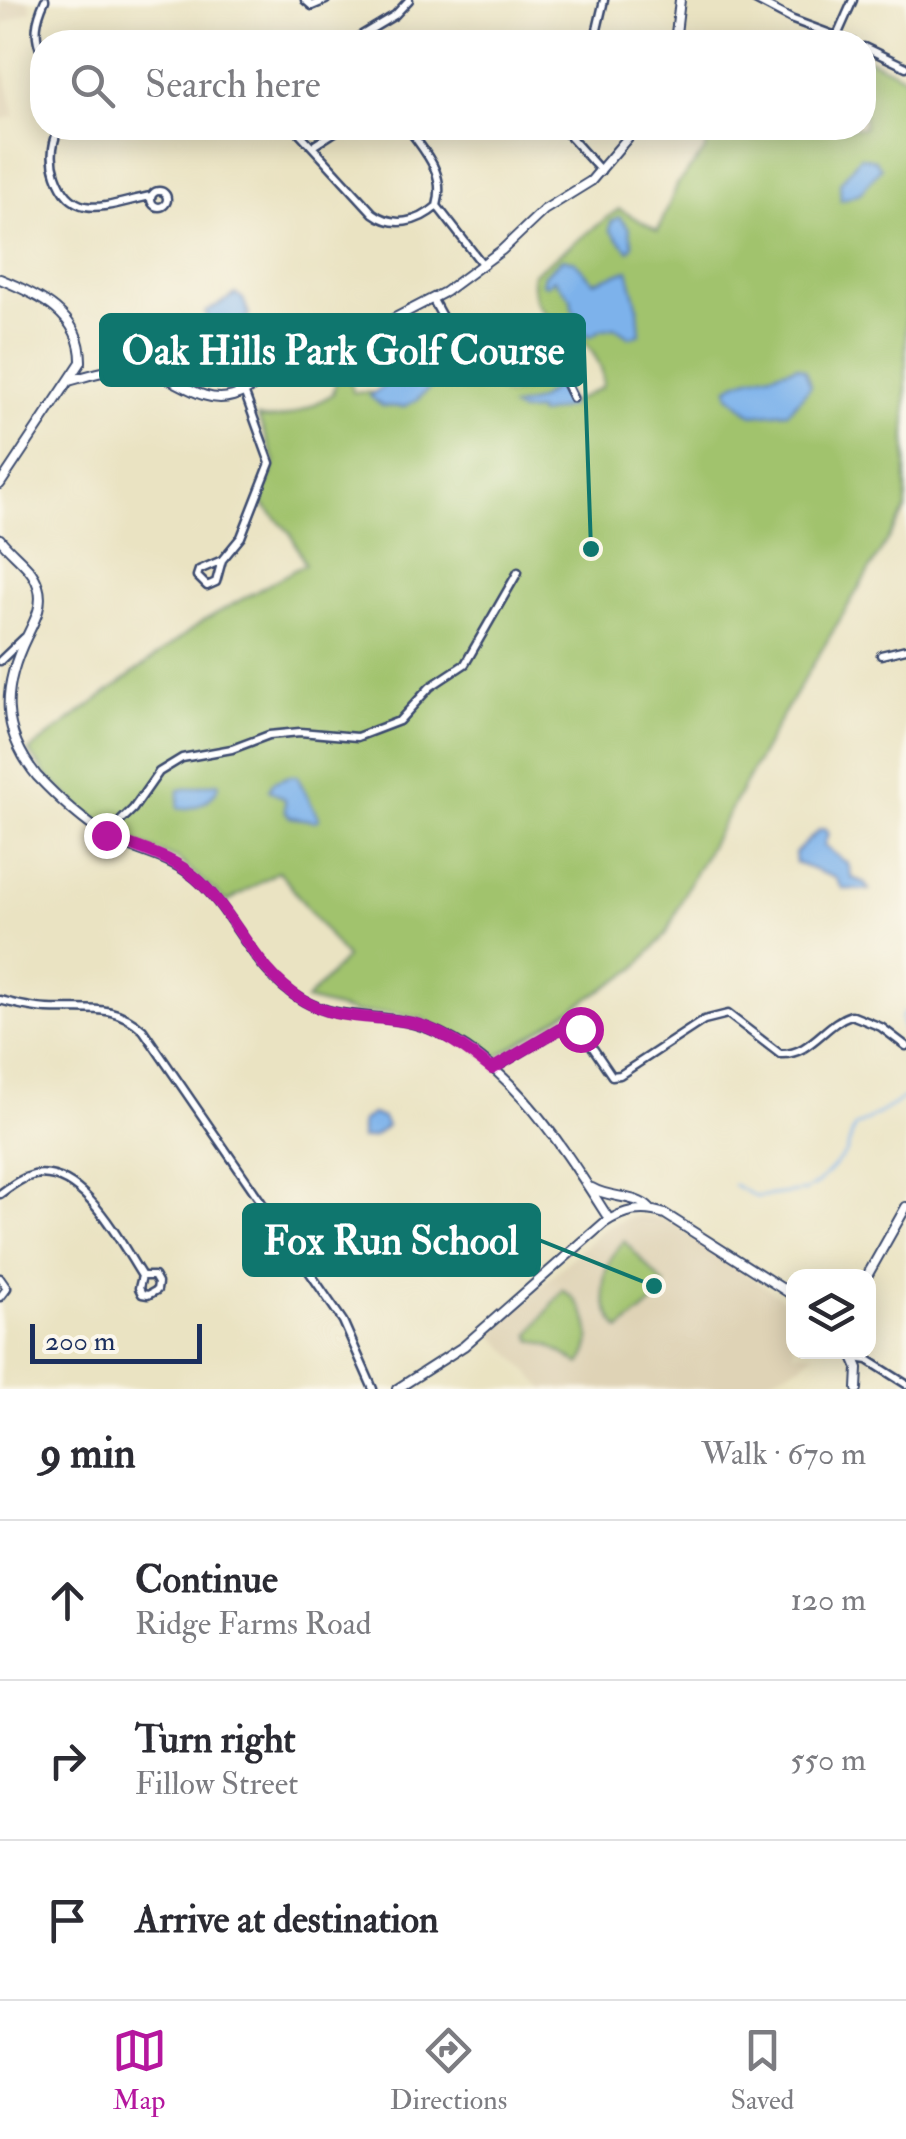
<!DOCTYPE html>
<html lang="en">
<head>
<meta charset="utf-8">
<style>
	:root { --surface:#fff; --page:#f7f7f7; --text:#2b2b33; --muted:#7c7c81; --line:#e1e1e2; --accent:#b5179e }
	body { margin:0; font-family:"IM FELL Double Pica",serif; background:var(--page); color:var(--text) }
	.controls { position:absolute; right:30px; bottom:30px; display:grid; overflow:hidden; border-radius:20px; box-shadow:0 5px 25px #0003 }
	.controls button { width:90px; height:90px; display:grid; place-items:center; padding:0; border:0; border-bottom:2px solid var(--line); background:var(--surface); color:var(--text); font:50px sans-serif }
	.scale { position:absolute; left:30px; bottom:25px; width:172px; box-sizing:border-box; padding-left:10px; border:5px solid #1b2f5e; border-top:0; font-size:28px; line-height:35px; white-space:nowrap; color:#1b2f5e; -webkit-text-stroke:8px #fbf7ec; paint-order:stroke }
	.stop { position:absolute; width:30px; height:30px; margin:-22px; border:8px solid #b5179e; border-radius:50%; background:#fff }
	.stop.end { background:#b5179e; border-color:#fff; box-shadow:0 2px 10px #0008 }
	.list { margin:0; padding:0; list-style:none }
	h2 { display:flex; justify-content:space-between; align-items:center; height:130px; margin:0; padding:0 40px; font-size:42px }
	h2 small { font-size:32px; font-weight:400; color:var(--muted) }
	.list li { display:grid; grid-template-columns:65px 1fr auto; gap:30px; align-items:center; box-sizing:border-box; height:160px; padding:0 40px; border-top:2px solid var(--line) }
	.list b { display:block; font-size:38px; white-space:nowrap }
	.list p { margin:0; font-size:32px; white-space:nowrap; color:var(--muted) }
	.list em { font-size:32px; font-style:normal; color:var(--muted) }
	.icon { flex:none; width:55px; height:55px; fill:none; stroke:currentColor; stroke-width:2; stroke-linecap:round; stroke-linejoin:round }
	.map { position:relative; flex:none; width:906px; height:1389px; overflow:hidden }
	.search { position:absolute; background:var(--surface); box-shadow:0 5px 25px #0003; left:30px; right:30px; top:30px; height:110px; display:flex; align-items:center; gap:25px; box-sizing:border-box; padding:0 35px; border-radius:40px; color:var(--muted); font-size:38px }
	.sheet { height:610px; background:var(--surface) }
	nav { display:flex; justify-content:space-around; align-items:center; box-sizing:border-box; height:140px; border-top:2px solid var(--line); background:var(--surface); font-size:28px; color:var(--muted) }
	nav a { display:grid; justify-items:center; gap:5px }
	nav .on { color:var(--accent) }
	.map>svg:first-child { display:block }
</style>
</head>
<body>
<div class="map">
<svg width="906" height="1389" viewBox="0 0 906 1389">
	<rect width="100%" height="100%" fill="#fbf7ec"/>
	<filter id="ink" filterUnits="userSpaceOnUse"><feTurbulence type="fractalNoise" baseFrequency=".01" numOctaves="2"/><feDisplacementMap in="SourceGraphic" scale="20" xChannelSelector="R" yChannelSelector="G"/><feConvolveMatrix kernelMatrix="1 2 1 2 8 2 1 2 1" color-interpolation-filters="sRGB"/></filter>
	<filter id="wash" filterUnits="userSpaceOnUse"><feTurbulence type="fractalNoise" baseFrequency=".0048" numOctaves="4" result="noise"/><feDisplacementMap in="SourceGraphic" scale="40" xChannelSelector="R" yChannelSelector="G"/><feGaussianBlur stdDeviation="2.25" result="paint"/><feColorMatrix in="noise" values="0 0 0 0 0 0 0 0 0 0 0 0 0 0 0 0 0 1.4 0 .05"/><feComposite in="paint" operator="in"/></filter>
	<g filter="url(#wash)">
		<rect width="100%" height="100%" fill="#eae3c2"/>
		<path fill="#dfd3b6" d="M0,0H28L32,10L3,24L4,67L15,116L0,120Z
			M641,1215L670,1220L793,1306L794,1352H815L799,1366L745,1389H545L490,1332L604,1229L627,1218Z"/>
		<path fill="#a1c36d" stroke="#5e7966" stroke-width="2.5" d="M864,57L906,77V509L784,713L687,888L667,933L635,969L492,1060L477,1048L423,1019L389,1013H356L306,1000L346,958L279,871L227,902L178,859L104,829L46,775L29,751L203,621L305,564L291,534L261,502L275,462L258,417C282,424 312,406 333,394L337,376L348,374L353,392L381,393L386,381L395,374L457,346C470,369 482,383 507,395L560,381L566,400L572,402L602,387C608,367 585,340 570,328C562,321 549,319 543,311C533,301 532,287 533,274L619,209L658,231L678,183L704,152L712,128H864Z
			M624,1241L665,1285V1293L620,1330C597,1302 598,1268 624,1241Z
			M563,1290C587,1305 599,1340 580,1364L550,1346L532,1340L530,1334Z"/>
		<path fill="#7db2eb" stroke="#4c70a4" stroke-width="2.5" d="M860,157L875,160L881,168L860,193L841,200L840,183Z
			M619,217L629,228L633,245L629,251L610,230L611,222Z
			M563,258L574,261L594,282L628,270L638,308L640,334L630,337L615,327L600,330L591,336L587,335L572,307L571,298L554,279L547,285L542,283L544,275Z
			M236,294L243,299L249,315L233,330L221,331L205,313Z
			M453,348L454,364L417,400L403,407L382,406L370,396L398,375Z
			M797,366L805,370L811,386L788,412L752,415L729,395L728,388C741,376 778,374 797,366Z
			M561,383L570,406L539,415L538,411L521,412L512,408L537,401Z
			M290,776H297L319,819L315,821L290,817L285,811V799L269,790L273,782Z
			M216,783L219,784C213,802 194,810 178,808L179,790Z
			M824,829L828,833L824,846L848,864L852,878L865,883L869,890L843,889L836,878L796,863L795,853L819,830Z
			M372,1114L383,1118L387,1126L372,1137L361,1139V1122Z"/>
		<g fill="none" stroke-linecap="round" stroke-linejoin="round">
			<path stroke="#7db2eb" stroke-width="2.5" d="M906,1011L901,1018L906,1041
				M904,1047L906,1064
				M734,1185L756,1197L805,1191L818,1183L846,1153L854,1128L906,1097"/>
		</g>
	</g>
	<g filter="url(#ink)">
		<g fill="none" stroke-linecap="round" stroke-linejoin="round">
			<g stroke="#3a4a6d" stroke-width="11">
				<path id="minor" d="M305,0L312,6L326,0
					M755,0L793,20L852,42
					M837,36L853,0
					M350,42L395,15L409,0
					M502,42L596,34L604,0
					M864,47L906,67
					M42,54C33,34 36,20 45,0
					M59,128C52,143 50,158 56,175C73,225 111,203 151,196
					M295,128L373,213C393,228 418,223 437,206
					M408,128C426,154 446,173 437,206
					M496,128H507
					M556,128L564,130L601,171
					M313,146L341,128
					M151 199a8 8 0 1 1 16 0a8 8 0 1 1-16 0Z
					M438,207L483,265
					M433,300C443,319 472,371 490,378L523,362L546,360L561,374L573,398
					M222,560L216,582L207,586L197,576L199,570L222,560L241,537L270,463L244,391
					M881,655L906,649
					M0,661L24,638
					M106,835L133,809L159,772L182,758L232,749L269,735L300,732L357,737L399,721L430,687L465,664L518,572
					M0,1000C15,1004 31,1008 47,1009C85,1011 113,1002 143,1030L343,1321L373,1389
					M493,1069L560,1029L574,1025L580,1029L612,1076L620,1075L704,1020L728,1014L780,1054C810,1056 825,1023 851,1015L881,1027L906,1046
					M0,1194C11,1186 21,1178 34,1175C83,1166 120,1242 142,1276L139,1288L142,1294L148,1295L157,1290L158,1283L154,1276H142
					M0,1278L7,1288L0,1297
					M855,1358L868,1360L906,1384"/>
			</g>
			<g stroke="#3a4a6d" stroke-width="12">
				<path id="tertiary" d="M675,42L680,0
					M0,279C39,295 82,315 81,362L0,484
					M69,381C94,374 119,365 145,370C174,375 201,406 233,396C265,386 297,346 327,328L343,323L387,322L445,292L502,250L544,210L591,181L636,128
					M0,539C12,555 32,566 38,586C44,604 35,620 27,636C2,687 0,730 37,776C57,797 81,820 106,835C138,854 172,855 200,882C239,920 255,974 304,1001C340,1021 377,1013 415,1024C503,1048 563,1147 609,1219
					M592,1188C610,1199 636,1194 650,1209
					M867,1276L906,1207
					M851,1352L858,1368L857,1389
					M397,1389L464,1346L604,1223C624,1210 642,1206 665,1214L794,1296"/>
			</g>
			<use href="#minor" stroke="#fff" stroke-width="6"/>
			<use href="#tertiary" stroke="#fff" stroke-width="8"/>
		</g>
	</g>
	<g fill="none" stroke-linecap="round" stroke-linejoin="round" filter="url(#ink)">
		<path stroke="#b5179e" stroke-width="12" d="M106,835C137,849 170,855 196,878C237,915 253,969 301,999C335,1021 374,1015 413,1023C442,1030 469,1051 492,1069L560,1029L568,1026L580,1029"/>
	</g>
	<path fill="none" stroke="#0f766e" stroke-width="4" d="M591 549L584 350M654 1286L539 1240"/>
	<g fill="#0f766e" stroke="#fbf7ec" stroke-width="4">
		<circle cx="591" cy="549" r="10"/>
		<circle cx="654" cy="1286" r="10"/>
	</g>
	<g fill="#0f766e" stroke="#0f766e" stroke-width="4">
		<rect x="101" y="315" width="483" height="70" rx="10"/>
		<rect x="244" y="1205" width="295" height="70" rx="10"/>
	</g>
	<g font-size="40" text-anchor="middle" font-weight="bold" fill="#fff">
		<text x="343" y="364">Oak Hills Park Golf Course</text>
		<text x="391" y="1254">Fox Run School</text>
	</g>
</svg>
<div class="controls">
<button><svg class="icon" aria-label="layers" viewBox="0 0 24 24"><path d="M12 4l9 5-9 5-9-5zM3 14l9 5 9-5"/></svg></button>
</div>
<div class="scale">200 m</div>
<div class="stop" style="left:580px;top:1029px"></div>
<div class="stop end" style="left:106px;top:835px"></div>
<div class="search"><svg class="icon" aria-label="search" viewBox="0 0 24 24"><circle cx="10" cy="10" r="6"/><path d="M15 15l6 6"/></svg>Search here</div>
</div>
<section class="sheet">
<h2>9 min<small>Walk · 670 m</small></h2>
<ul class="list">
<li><svg class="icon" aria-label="ahead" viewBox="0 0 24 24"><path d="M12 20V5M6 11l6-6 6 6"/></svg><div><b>Continue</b><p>Ridge Farms Road</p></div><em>120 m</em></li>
<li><svg class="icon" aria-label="right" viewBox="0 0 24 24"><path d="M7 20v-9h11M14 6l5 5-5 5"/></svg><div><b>Turn right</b><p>Fillow Street</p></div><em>550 m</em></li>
<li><svg class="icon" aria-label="arrive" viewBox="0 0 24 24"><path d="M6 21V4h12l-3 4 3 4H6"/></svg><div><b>Arrive at destination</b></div></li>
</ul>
</section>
<nav>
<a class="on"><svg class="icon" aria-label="map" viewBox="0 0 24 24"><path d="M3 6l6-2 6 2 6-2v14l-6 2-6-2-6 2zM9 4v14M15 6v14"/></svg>Map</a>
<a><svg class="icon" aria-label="directions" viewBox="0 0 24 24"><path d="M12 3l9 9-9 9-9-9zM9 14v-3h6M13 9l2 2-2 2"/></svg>Directions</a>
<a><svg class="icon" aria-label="saved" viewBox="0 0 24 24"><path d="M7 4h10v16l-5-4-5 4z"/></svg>Saved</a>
</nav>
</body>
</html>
